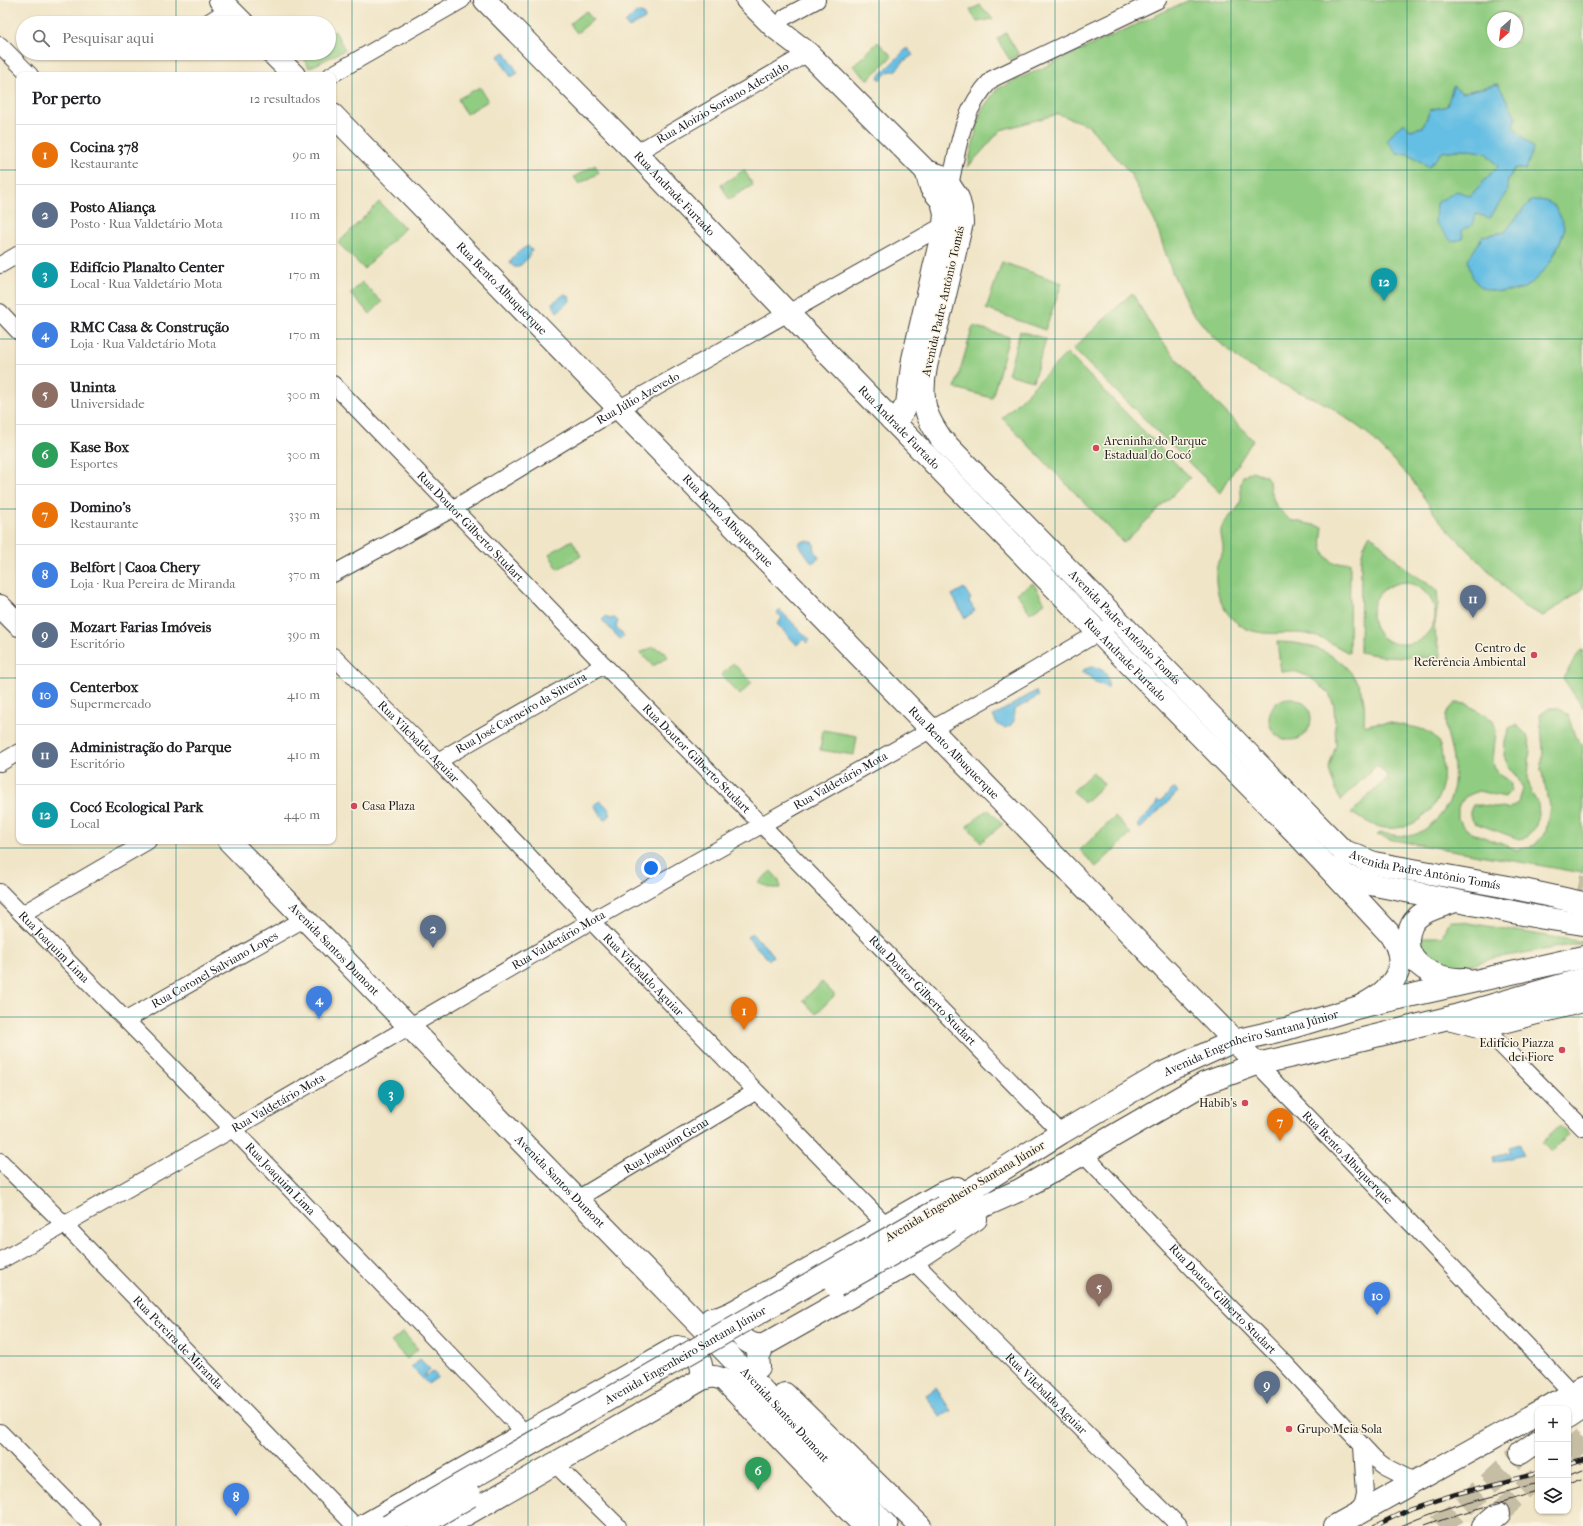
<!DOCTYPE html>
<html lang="pt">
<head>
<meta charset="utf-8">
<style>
	:root { --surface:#fff; --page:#f2f2f2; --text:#202124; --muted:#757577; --line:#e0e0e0; --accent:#d1495b }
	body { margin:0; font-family:"IM FELL French Canon",serif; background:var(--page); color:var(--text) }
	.controls { position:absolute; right:12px; bottom:12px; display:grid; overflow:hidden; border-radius:8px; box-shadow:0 1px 3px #0004 }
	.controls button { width:36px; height:36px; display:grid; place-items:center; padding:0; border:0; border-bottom:1px solid var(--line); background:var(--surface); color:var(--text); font:20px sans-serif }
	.compass { position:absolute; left:1487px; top:12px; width:36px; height:36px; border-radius:50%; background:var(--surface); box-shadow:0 1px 3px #0004; rotate:208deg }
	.you { position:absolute; left:651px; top:868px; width:14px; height:14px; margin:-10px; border:3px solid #fff; border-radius:50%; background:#1a73e8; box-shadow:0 0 0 6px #1a73e833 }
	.badge { display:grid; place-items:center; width:26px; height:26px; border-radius:50%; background:var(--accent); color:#fff; font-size:13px; font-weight:700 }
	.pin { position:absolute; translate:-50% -33px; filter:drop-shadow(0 1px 2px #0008) }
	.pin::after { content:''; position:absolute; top:21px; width:14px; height:12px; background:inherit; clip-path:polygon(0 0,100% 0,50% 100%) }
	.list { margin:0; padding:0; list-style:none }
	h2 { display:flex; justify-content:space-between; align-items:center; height:52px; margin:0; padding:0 16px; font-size:17px }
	h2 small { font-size:13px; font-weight:400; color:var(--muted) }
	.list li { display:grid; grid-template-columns:26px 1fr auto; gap:12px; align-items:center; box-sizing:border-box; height:60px; padding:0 16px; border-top:1px solid var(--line) }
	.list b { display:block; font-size:15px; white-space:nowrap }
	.list p { margin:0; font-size:13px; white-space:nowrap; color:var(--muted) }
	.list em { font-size:13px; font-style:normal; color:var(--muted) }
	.icon { flex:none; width:22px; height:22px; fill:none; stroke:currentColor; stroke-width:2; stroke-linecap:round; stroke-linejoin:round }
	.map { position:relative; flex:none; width:1583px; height:1526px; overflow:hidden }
	.search { position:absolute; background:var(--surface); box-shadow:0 1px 3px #0004; left:16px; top:16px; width:320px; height:44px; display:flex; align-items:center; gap:10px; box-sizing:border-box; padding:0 14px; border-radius:22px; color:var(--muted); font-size:15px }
	.panel { position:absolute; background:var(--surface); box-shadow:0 1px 3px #0004; left:16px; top:72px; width:320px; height:772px; border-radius:8px }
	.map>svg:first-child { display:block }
</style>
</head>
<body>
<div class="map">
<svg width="1583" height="1526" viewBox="0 0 1583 1526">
	<rect width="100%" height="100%" fill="#fcf5e5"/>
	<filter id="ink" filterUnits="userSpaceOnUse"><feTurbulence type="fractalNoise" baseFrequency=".025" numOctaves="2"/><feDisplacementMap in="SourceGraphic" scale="8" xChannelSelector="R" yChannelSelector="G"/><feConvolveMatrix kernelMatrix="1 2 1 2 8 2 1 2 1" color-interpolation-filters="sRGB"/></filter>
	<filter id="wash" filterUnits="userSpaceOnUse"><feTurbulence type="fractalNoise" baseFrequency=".012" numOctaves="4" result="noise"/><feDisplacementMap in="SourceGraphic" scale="16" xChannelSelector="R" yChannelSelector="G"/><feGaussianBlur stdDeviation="0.9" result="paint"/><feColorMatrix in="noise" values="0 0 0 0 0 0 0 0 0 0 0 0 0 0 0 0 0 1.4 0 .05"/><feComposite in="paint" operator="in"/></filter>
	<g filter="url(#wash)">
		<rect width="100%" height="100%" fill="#f0e5c7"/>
		<path fill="#90cc81" stroke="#56744e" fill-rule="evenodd" d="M1189,0H1583V589L1543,616L1523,606L1439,520L1412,480L1367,433L1328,405L1275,381L1242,362L1211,335L1190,309L1172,272L1155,222L1130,173L1088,125L1058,114L1001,130L967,168L981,111L997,89ZM1493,18H1517V42H1493ZM1498,84L1513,126L1526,170L1515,168L1507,182L1462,230L1470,196L1498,166L1486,153L1464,149L1442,152L1429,166L1409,154L1410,130L1423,127L1430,110L1447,106L1462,93ZM1554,205L1565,228L1560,242L1546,268L1483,236L1505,232L1524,208Z
			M980,5L993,19L977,22L970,10Z
			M586,11L593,20L577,33L570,24Z
			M335,31L345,50L309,68L301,53H329V34Z
			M1006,33L1019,55L1010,60L997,39Z
			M878,42L892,56L868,80L853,66Z
			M480,87L488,101L466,114L458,99Z
			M595,165L599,173L579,184L574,177Z
			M744,170L753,185L729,199L721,185Z
			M379,202L405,228L364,269L338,243Z
			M1002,262L1062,283L1045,330L986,309Z
			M362,282L382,302L370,314L350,294Z
			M1132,293L1157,335L1195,381L1253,440L1220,493L1073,349Z
			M973,326L1009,337L992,398L955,388Z
			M1020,331L1046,339L1033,381L1008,374Z
			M1067,353L1190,478L1124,543L1002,418Z
			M1252,471L1266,476L1269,481L1270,490L1276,506L1290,520L1323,527C1321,543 1319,551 1333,563L1350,562L1349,653C1336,646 1322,637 1307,634C1288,631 1266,637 1247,629C1223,618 1212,590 1217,565C1218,560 1222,556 1223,551C1224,544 1220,537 1221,530C1224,518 1239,512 1241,500C1242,490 1238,488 1243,476Z
			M1370,534L1406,569L1437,590L1438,603L1434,629L1441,658L1381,656L1360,652L1361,558L1364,545ZM1405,582C1430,587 1446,614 1426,635C1420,641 1413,644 1404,644C1365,647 1358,586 1405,582Z
			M572,540L581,556L558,569L549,554Z
			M1033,583L1045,603L1030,613L1017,593Z
			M1277,642C1286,642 1296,643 1305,645C1333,651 1359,672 1364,702C1365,710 1364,718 1364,726C1379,721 1390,722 1406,726C1415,727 1430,730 1436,738C1442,746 1442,758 1443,767C1447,801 1420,832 1385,828C1373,827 1361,818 1351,813L1388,777L1377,765L1340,801L1331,777L1329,769L1330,764L1336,745L1334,705L1329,694L1319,684L1309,677L1297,672L1281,671Z
			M653,647L664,651L668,657L653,666L640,653Z
			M1583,650V708L1563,678L1580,651Z
			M733,663L752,682L740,695L721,675Z
			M1269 719a21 21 0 1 1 42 0a21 21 0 1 1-42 0Z
			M1455,703L1467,704L1493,720L1496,731L1493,760L1494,767L1501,776L1511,782V790L1505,797L1478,791L1465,797L1458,807V819L1461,824L1470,832L1518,850L1535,845L1546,831L1550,806L1541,769L1543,751L1540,715L1549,708H1559L1568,715L1575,736L1583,746V873L1393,840L1377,835L1380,833C1407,837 1415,840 1436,820C1460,796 1456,769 1449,740C1447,732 1443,721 1447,713C1449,709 1453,706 1455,703Z
			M1516,725L1527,735L1530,747L1528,780L1531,792L1538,804L1539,815L1535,828L1527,837L1519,839L1475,823C1468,816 1469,813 1473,805H1481L1508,809L1519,802L1523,789L1517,776L1508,766L1504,756L1505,742L1509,728Z
			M823,730L857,736L854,755L820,750Z
			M1093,772L1104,784L1084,803L1073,791Z
			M988,809L1003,824L981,842L967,826Z
			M1115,817L1131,834L1096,867L1080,850Z
			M771,871L779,880L781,888H772L758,883Z
			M1451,920L1583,942V943L1494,958L1457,969L1426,964L1414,937H1442L1447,924Z
			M822,982L835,995L816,1014L803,1000Z
			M1560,1126L1568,1135L1551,1152L1542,1143Z
			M403,1332L418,1349L407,1359L391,1342Z"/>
		<path fill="#65bee3" stroke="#406d80" d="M636,12L644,14L645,19L629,28L626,24V22Z
			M907,48L913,55L904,61L896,70L888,72L880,80L878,77Z
			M505,52L518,73L511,77L498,56Z
			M1498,84L1516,117L1513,127L1533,148L1526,170L1514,168L1507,182L1508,190L1490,218L1476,214L1473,225L1462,230L1463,239L1452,242L1435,222L1436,203L1457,191L1470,196L1498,166L1486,153L1464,149L1442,152L1429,167L1409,154L1397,153L1387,141L1396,129L1405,123L1410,130L1423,127L1430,110L1447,106L1453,86L1462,93Z
			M1532,200C1555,199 1557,209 1565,228C1560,241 1555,256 1547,267C1543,272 1529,286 1524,288C1511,292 1488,295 1477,283C1471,277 1470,268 1468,260L1483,236L1505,232L1524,208Z
			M528,246L532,250L528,258L519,267H514L510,263C514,255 520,250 528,246Z
			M565,294L569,296L570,301L557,312L552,303Z
			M808,540L814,543L815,551L819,558L812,563L798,543Z
			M964,588L971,599L969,601L975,611L965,618L952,595Z
			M780,610L810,640L807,643L803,639L797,645L777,624L782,618L777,613Z
			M606,616L608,619L615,618L618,621L616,627L624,636L620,639L602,620Z
			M1092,667C1106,669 1109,675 1108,688L1091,680L1092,677L1081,672L1085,669Z
			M1036,691L1039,696L1014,710V721L1010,726L1004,728L997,724L993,716Z
			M1174,788L1178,792L1140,829L1137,825L1155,807L1157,801L1160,802Z
			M601,801L610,810L609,817L604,820L594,805Z
			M751,933C759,940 767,947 773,956L769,960L747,937Z
			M1520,1144L1523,1155L1494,1162L1493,1156L1510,1152L1509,1147Z
			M420,1359L430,1369L424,1376H426L433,1372L438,1377L428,1384L411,1367Z
			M936,1388L951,1411L940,1417L926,1395Z"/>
	</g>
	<g filter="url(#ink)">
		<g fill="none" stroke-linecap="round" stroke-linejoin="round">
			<path stroke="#c6bda5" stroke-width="22" stroke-dasharray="22 11" stroke-linecap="butt" d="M1578,886L1583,887"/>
			<path stroke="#c6bda5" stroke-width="22" stroke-dasharray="22 11" stroke-linecap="butt" d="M1568,1452L1583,1440
				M1498,1513L1538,1478
				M1438,1526L1456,1514L1521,1453"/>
			<g stroke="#3c3a36" stroke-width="18">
				<g id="street">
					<path d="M785,17L817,0"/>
					<path d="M207,23L229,9"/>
					<path d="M0,45L30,75"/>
					<path d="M331,75L462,0"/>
					<path id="s1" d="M636,153L808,53"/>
					<path d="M950,186C959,143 961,112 992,79L1158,0"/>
					<path d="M0,265L19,254"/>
					<path d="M0,312L19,332"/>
					<path id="s2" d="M333,384L604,665L762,825L1061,1133"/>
					<path id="s3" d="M333,574L454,508L618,409L944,225"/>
					<path id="s4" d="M333,656L438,761L591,921L887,1226"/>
					<path id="s5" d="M438,761L604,665"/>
					<path d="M0,763L19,752"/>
					<path id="s6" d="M0,892L219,1115L525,1433"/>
					<path d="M22,914L148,841"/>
					<path id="s7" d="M126,1020L304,919"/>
					<path d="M1483,1027L1583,1128"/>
					<path id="s8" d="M1257,1064L1404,1216L1572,1393"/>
					<path id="s9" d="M1083,1153L1215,1292L1284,1362L1375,1459L1386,1467L1416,1482"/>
					<path id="s10" d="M0,1161L64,1224L355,1526"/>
					<path id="s11" d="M577,1199L755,1092"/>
					<path id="s12" d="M0,1261L233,1129L591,921L996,693L1106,628"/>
					<path id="s13" d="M913,1261L1179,1526"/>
					<path d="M0,1432L92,1526"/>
					<path d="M555,1464L618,1526"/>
					<path d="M1356,1515L1363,1503L1365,1494L1362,1446"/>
				</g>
			</g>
			<g stroke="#3c3a36" stroke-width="24">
				<g id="secondary">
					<path d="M220,0L243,23"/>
					<path d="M272,53L294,75"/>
					<path id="s14" d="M333,115L1257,1064"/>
					<path d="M1545,1409L1583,1387"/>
					<path d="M1335,1526L1538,1413"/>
				</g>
			</g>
			<g stroke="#3c3a36" stroke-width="24">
				<g id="primary">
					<path id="s15" d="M485,0L636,153L788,313L1098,632L1295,832L1388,932C1403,951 1405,972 1385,990C1378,997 1368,1002 1359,1007"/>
					<path d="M747,0L774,27L808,53L926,171L931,188L942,201L945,213L944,225L913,359L907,404L901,414L891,419"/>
					<path id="s16" d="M926,171L942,176L950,186L958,198L961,209L962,223C954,254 948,285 940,315C933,342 921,371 924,399C925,415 934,428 942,440L1342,850L1374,863L1514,888L1583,903"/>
					<path d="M0,606L19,625"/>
					<path id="s17" d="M229,841L754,1381L887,1526"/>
					<path d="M1334,869L1349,877L1370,884L1544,918L1583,924"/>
					<path d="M1455,901C1443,906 1425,909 1416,919C1412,923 1410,928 1409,933C1401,964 1438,981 1464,979"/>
					<path d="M1448,1018L1483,1027L1583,1001"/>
					<path id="s18" d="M943,1207L1061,1133L1161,1074L1234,1041L1286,1029L1359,1007L1583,957"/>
					<path d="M950,1221L1020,1190L1205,1083L1257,1064L1306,1053L1448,1018L1583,979"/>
					<path d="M733,1312L730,1321C742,1335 745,1347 764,1345"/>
					<path d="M711,1319L719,1318L733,1312L942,1193L957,1188"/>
					<path d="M759,1367L758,1357L764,1345L913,1261L976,1219"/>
					<path d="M785,1394L920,1526"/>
					<path d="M363,1526L677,1347C697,1350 703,1359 702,1379"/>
					<path d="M446,1526L702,1379C711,1376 716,1376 724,1380L864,1526"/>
				</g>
			</g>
			<g stroke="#3c3a36" stroke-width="24">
				<path id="highway" d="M1568,1418L1583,1408
					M1521,1453L1538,1441
					M1483,1526L1498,1513"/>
			</g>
			<use href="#street" stroke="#fff" stroke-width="16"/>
			<use href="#secondary" stroke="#fff" stroke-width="22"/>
			<use href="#primary" stroke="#fff" stroke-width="22"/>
			<use href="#highway" stroke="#fff" stroke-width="22"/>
			<path stroke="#1c1c1c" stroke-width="1" d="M1568,1475L1583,1469
				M1568,1484L1583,1478
				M1401,1526C1444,1506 1492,1496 1538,1483
				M1425,1526L1459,1514L1538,1492"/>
			<g stroke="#1c1c1c" stroke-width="4.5">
				<path id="rail" d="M1568,1464L1583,1459
					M1375,1526L1410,1509L1456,1494L1538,1473"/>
			</g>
			<use href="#rail" stroke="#fcf5e5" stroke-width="3" stroke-dasharray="9" stroke-linecap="butt"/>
			<g stroke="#3c3a36" stroke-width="24" stroke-linecap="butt">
				<g id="primary-bridge">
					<path d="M836,1286L950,1221"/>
					<path id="s19" d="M388,1526L943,1207"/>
					<path d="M419,1526L470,1496"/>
				</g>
			</g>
			<use href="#primary-bridge" stroke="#fff" stroke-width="22"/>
		</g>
	</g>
	<path fill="none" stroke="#0f766e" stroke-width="1" stroke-opacity="0.55" d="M176,0V23M352,0V1526M528,0V1526M704,0V1526M879,0V1526M1055,0V1526M1231,0V1526M1407,0V1526M176,53V75M0,170H19M333,170H1583M0,339H19M333,339H1583M0,509H19M333,509H1583M0,678H19M333,678H1583M176,841V1526M0,848H1583M0,1017H1583M0,1187H1583M0,1356H1583"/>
	<g fill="#d1495b" stroke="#fcf5e5" stroke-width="1.5">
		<circle cx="1096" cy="448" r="4"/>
		<circle cx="1534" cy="655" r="4"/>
		<circle cx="354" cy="806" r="4"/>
		<circle cx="1562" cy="1050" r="4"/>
		<circle cx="1245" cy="1103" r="4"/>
		<circle cx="1289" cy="1429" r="4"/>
	</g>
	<g text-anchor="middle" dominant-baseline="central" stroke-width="3" stroke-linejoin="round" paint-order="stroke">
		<g font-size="12" fill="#1c1c1c" stroke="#fcf5e5">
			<text stroke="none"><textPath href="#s1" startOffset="100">Rua Aloizio Soriano Aderaldo</textPath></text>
			<text stroke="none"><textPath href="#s15" startOffset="271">Rua Andrade Furtado</textPath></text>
			<text stroke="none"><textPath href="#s14" startOffset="242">Rua Bento Albuquerque</textPath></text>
			<text transform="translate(943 301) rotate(-77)">Avenida Padre Antônio Tomás</text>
			<text stroke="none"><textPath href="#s3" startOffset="352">Rua Júlio Azevedo</textPath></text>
			<text stroke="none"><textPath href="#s15" startOffset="595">Rua Andrade Furtado</textPath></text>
			<text stroke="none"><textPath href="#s14" startOffset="566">Rua Bento Albuquerque</textPath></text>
			<text stroke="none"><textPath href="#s2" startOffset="198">Rua Doutor Gilberto Studart</textPath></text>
			<text stroke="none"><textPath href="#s16" startOffset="557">Avenida Padre Antônio Tomás</textPath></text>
			<text stroke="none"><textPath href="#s15" startOffset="919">Rua Andrade Furtado</textPath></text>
			<text stroke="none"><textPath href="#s5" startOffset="96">Rua José Carneiro da Silveira</textPath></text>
			<text stroke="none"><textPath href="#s4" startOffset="121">Rua Vilebaldo Aguiar</textPath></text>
			<text stroke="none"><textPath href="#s14" startOffset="890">Rua Bento Albuquerque</textPath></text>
			<text stroke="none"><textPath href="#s2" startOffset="522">Rua Doutor Gilberto Studart</textPath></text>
			<text stroke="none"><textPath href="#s12" startOffset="968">Rua Valdetário Mota</textPath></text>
			<text stroke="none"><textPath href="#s16" startOffset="954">Avenida Padre Antônio Tomás</textPath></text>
			<text stroke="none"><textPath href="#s12" startOffset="644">Rua Valdetário Mota</textPath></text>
			<text stroke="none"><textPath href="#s6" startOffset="77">Rua Joaquim Lima</textPath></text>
			<text stroke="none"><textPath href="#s17" startOffset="151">Avenida Santos Dumont</textPath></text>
			<text stroke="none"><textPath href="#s7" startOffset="102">Rua Coronel Salviano Lopes</textPath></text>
			<text stroke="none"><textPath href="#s4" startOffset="445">Rua Vilebaldo Aguiar</textPath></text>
			<text stroke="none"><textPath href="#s2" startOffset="846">Rua Doutor Gilberto Studart</textPath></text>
			<text stroke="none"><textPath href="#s18" startOffset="351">Avenida Engenheiro Santana Júnior</textPath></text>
			<text stroke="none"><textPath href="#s12" startOffset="320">Rua Valdetário Mota</textPath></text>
			<text stroke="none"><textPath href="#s11" startOffset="104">Rua Joaquim Genu</textPath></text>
			<text stroke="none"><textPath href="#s8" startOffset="130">Rua Bento Albuquerque</textPath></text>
			<text stroke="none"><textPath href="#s6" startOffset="401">Rua Joaquim Lima</textPath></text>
			<text stroke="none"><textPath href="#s17" startOffset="475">Avenida Santos Dumont</textPath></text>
			<text transform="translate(965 1191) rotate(-31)">Avenida Engenheiro Santana Júnior</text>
			<text stroke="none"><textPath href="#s9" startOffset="202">Rua Doutor Gilberto Studart</textPath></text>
			<text stroke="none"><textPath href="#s10" startOffset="254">Rua Pereira de Miranda</textPath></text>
			<text stroke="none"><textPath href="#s19" startOffset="343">Avenida Engenheiro Santana Júnior</textPath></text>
			<text stroke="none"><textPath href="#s13" startOffset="188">Rua Vilebaldo Aguiar</textPath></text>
			<text stroke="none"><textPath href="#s17" startOffset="799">Avenida Santos Dumont</textPath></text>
		</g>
		<g font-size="12" fill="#1c1c1c" stroke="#fcf5e5" text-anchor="start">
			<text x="1104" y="441">Areninha do Parque<tspan x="1104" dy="14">Estadual do Cocó</tspan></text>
			<text x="1526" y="648" text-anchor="end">Centro de<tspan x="1526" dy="14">Referência Ambiental</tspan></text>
			<text x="362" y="806">Casa Plaza</text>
			<text x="1554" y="1043" text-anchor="end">Edifício Piazza<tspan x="1554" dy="14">dei Fiore</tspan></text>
			<text x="1237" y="1103" text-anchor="end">Habib's</text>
			<text x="1297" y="1429">Grupo Meia Sola</text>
		</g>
	</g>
</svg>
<div class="controls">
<button>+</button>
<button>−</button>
<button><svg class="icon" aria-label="layers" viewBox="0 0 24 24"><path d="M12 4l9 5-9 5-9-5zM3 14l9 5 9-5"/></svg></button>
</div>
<svg class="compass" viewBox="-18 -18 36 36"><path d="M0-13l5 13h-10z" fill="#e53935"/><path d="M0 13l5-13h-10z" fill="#757577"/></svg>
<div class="you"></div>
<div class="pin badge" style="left:744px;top:1030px;background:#e8710a">1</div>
<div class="pin badge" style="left:433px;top:948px;background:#5c6f8a">2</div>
<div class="pin badge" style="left:391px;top:1113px;background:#0f9aa8">3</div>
<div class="pin badge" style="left:319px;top:1019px;background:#3f7fe0">4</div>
<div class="pin badge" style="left:1099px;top:1307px;background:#8d6e63">5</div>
<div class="pin badge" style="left:758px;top:1490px;background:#2e9e5b">6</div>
<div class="pin badge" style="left:1280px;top:1141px;background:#e8710a">7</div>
<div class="pin badge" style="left:236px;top:1516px;background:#3f7fe0">8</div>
<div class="pin badge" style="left:1267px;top:1404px;background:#5c6f8a">9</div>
<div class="pin badge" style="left:1377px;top:1315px;background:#3f7fe0">10</div>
<div class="pin badge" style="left:1473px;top:618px;background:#5c6f8a">11</div>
<div class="pin badge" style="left:1384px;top:301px;background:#0f9aa8">12</div>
<div class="search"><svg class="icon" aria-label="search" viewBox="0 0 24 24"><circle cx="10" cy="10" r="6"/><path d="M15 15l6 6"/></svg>Pesquisar aqui</div>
<section class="panel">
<h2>Por perto<small>12 resultados</small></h2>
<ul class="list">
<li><span class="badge" style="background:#e8710a">1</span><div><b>Cocina 378</b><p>Restaurante</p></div><em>90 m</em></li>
<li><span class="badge" style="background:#5c6f8a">2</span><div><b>Posto Aliança</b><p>Posto · Rua Valdetário Mota</p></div><em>110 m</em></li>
<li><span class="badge" style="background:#0f9aa8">3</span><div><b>Edifício Planalto Center</b><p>Local · Rua Valdetário Mota</p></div><em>170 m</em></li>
<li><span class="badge" style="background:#3f7fe0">4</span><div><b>RMC Casa &amp; Construção</b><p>Loja · Rua Valdetário Mota</p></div><em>170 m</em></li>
<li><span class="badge" style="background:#8d6e63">5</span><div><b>Uninta</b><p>Universidade</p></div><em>300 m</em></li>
<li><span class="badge" style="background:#2e9e5b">6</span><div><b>Kase Box</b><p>Esportes</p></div><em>300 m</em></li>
<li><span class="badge" style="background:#e8710a">7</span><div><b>Domino's</b><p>Restaurante</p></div><em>330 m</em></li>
<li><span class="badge" style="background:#3f7fe0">8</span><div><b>Belfort | Caoa Chery</b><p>Loja · Rua Pereira de Miranda</p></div><em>370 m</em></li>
<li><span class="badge" style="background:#5c6f8a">9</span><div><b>Mozart Farias Imóveis</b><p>Escritório</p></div><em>390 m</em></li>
<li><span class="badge" style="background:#3f7fe0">10</span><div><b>Centerbox</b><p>Supermercado</p></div><em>410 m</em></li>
<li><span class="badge" style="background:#5c6f8a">11</span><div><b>Administração do Parque</b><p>Escritório</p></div><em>410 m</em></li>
<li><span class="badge" style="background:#0f9aa8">12</span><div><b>Cocó Ecological Park</b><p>Local</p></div><em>440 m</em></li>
</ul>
</section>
</div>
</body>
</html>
